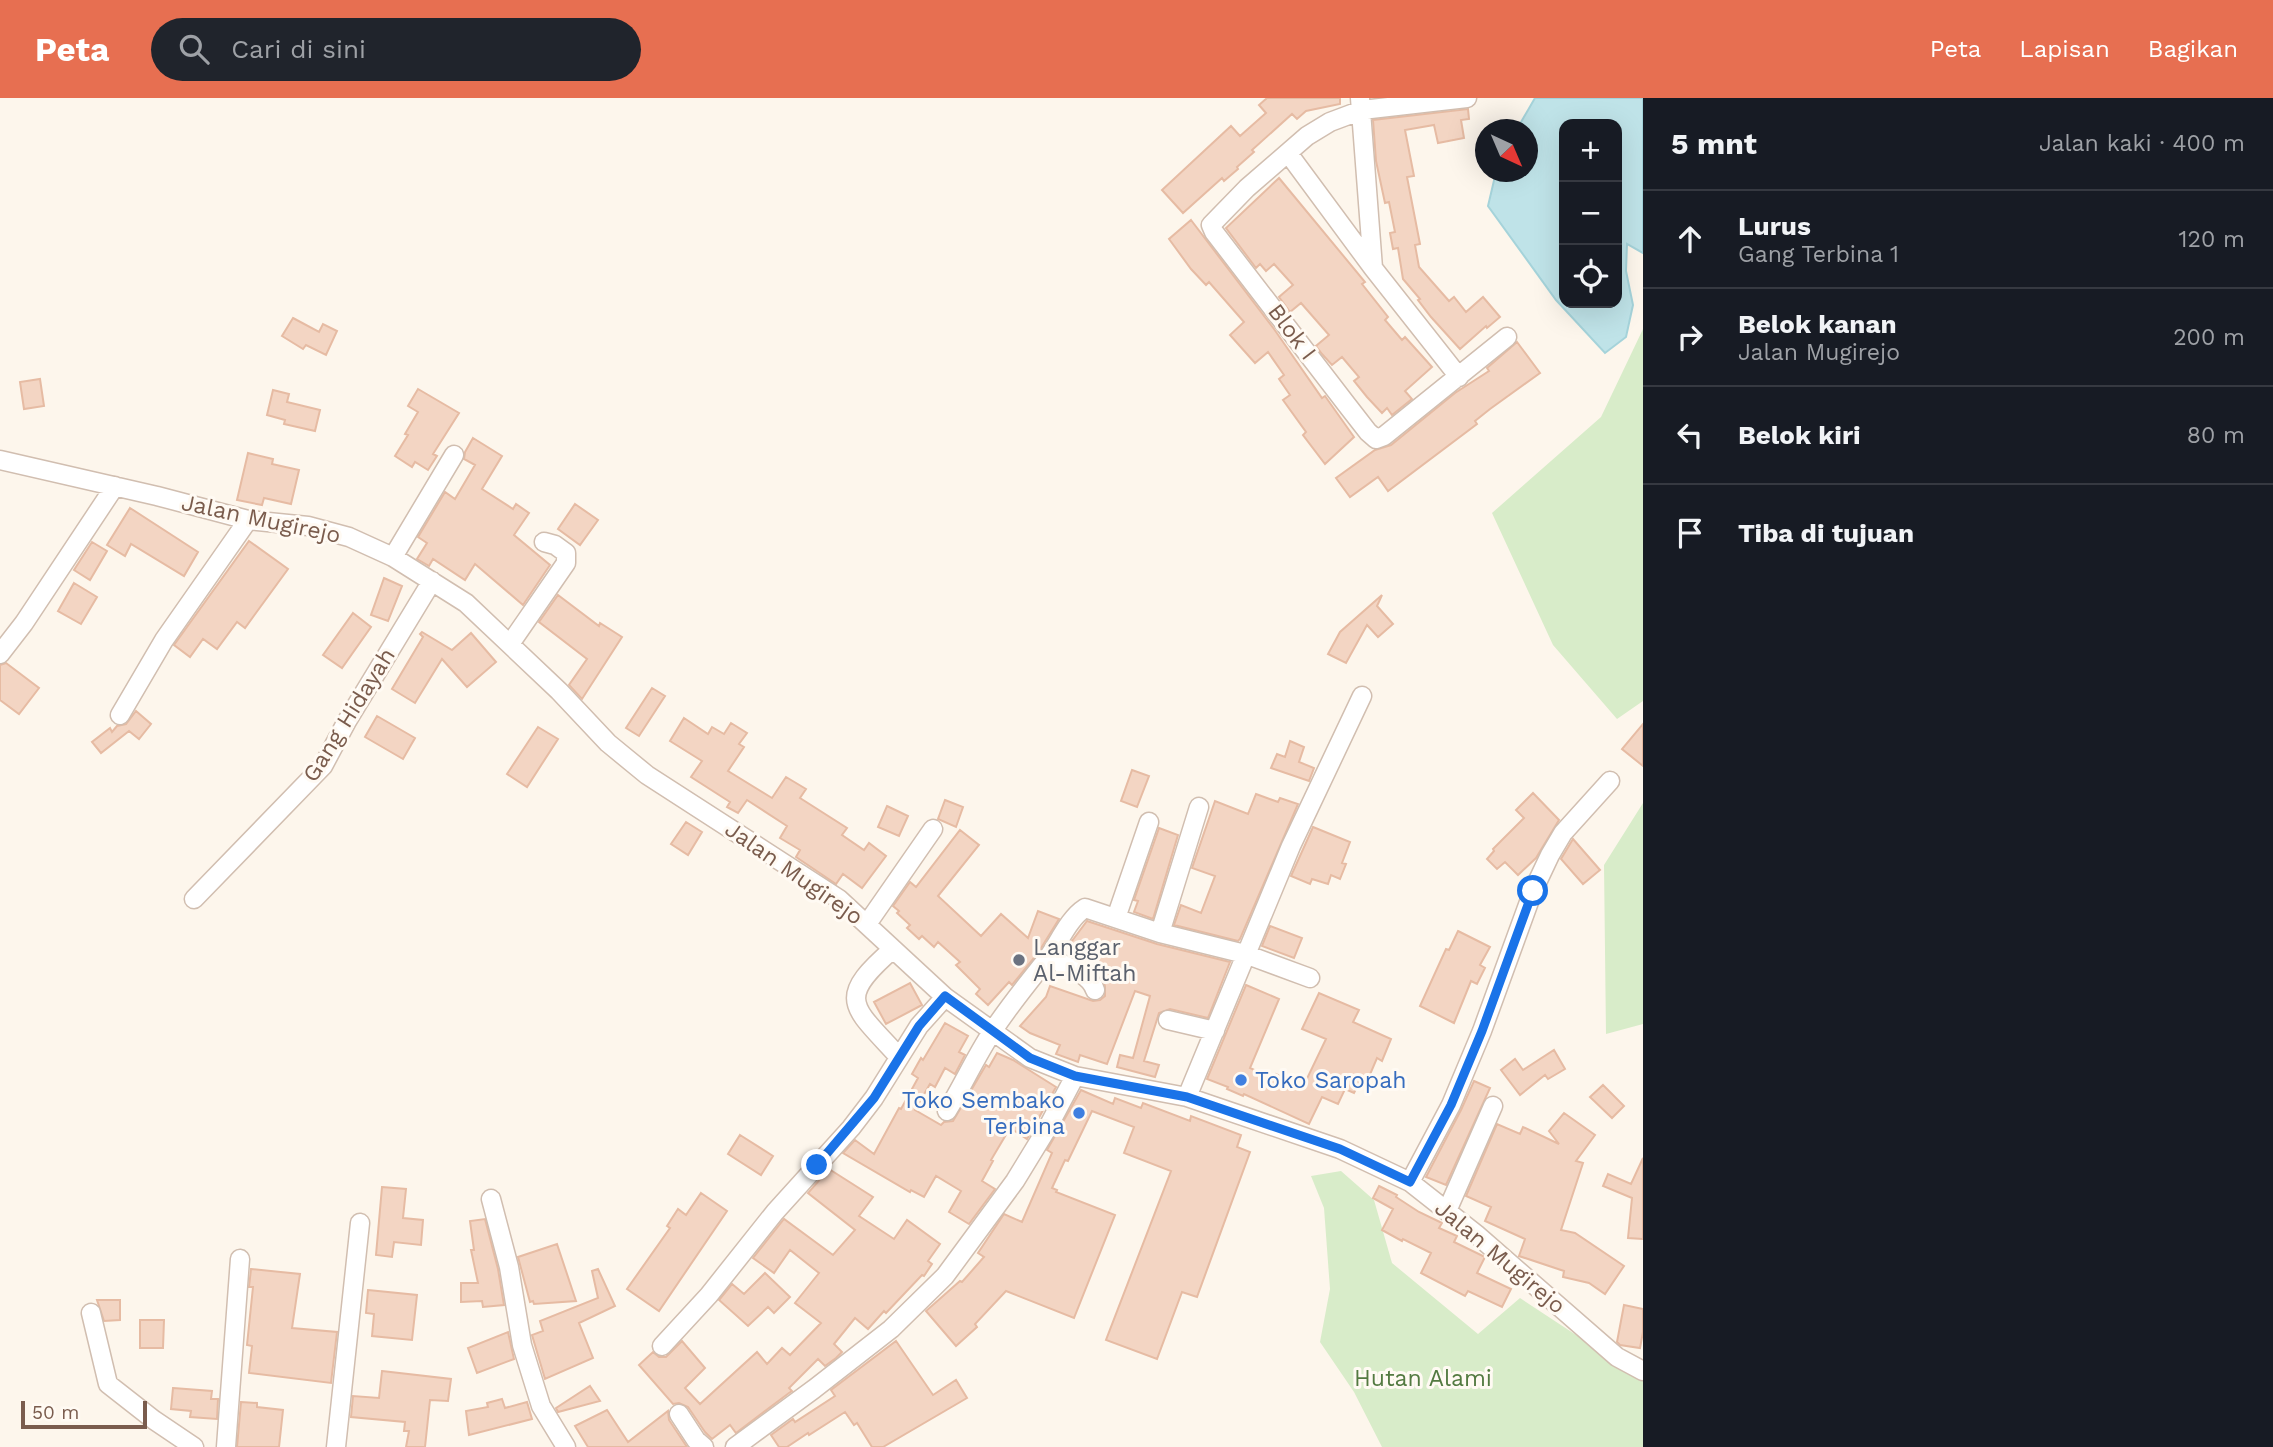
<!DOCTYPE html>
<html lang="id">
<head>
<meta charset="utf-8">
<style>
	:root { --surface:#171b24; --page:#20242c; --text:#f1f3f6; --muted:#9ea1a6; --line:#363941; --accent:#e76f51 }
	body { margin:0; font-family:"Work Sans",sans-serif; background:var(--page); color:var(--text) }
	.controls { position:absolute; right:21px; top:21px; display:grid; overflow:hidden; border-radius:14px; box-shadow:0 7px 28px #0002 }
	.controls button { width:63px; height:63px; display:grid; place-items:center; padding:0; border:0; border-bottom:2px solid var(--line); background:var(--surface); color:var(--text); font:35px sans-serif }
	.compass { position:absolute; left:1475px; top:21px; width:63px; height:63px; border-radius:50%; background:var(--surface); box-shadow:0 7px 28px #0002; rotate:136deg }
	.scale { position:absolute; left:21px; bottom:18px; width:126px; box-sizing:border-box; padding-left:7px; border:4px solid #7a5c4d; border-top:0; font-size:19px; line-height:24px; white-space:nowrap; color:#7a5c4d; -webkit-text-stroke:5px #fffaf3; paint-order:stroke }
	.stop { position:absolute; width:21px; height:21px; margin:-16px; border:5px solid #1a73e8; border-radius:50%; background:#fff }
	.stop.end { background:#1a73e8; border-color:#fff; box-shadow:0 2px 7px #0008 }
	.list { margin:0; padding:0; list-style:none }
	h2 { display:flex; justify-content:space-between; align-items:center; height:91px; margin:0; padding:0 28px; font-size:30px }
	h2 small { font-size:23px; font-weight:400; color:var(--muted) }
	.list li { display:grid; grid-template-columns:46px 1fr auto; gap:21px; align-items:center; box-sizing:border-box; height:98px; padding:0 28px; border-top:2px solid var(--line) }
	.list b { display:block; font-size:26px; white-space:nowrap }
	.list p { margin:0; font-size:23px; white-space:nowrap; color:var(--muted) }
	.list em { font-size:23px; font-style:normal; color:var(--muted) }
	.icon { flex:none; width:38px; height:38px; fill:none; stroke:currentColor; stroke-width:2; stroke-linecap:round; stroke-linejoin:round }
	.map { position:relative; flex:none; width:1643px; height:1349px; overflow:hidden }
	header { display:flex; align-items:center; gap:42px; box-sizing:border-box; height:98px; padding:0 35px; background:var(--accent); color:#fff }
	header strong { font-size:33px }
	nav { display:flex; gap:38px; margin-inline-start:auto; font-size:24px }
	.search { width:490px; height:63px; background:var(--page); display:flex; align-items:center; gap:18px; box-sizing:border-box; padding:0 24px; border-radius:38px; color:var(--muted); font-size:26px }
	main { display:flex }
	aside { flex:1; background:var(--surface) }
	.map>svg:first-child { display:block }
</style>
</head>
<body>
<header>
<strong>Peta</strong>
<div class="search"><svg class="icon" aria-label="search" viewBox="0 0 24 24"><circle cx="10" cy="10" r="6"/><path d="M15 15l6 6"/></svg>Cari di sini</div>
<nav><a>Peta</a><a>Lapisan</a><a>Bagikan</a></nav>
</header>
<main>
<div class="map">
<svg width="1643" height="1349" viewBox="0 0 1643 1349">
	<rect width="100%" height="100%" fill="#fdf6ec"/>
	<path fill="#d8ecc9" d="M1643,231V603L1617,621L1553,547L1492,415L1601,319Z
		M1643,705V926L1606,936L1604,767Z
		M1341,1073L1374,1102L1392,1165L1478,1236L1520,1200L1643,1281V1349H1382L1354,1294L1320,1244L1330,1191L1324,1110L1311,1078Z"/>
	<path fill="#bfe3e8" stroke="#a5d3da" stroke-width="2" fill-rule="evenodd" d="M1535,0H1643V155L1627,146L1626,173L1633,207L1626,239L1605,255L1556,202L1488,108L1496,74H1528V32L1517,31ZM1564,26H1617V205H1564Z"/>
	<path fill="#f3d5c3" stroke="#e6bba3" stroke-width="2" d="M1267,0H1340V6L1306,13L1297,21L1292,16L1252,52L1254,54L1237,69L1238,71L1224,83L1222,80L1183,115L1162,92L1231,28L1240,38L1266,15L1259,7Z
		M1468,11L1469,21L1461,22L1464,40L1438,45L1434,27L1405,32L1414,78L1407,79L1420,146L1415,147L1419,169L1449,203L1454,199L1466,214L1483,199L1500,219L1487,230L1486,228L1460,251L1431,219L1418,202L1420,201L1403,181L1398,150L1393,151L1390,135L1395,134L1389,104L1385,105L1376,63L1373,22Z
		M1279,80L1365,184L1362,186L1388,219L1385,222L1402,242L1405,239L1432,269L1405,293L1412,301L1392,317L1387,310L1382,315L1367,299L1354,283L1359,279L1342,259L1332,267L1322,256L1316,248L1329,237L1301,205L1290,214L1279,199L1293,187L1274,166L1266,173L1260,166L1256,170L1226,130Z
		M1191,122L1274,231L1322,300L1325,298L1354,339L1325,366L1303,337L1306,334L1283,302L1290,297L1279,281L1284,277L1268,254L1255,265L1230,237L1244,224L1209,184L1206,187L1191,171L1169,141Z
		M293,220L319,234L323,226L337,233L326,257L306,247L303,251L282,238Z
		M1517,244L1540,275L1490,311L1475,323L1477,326L1388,393L1378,379L1350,399L1336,380L1375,352L1391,347L1455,295L1489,273L1487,270Z
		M40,281L44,308L24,311L20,284Z
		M418,291L459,315L433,356L437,358L428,372L415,364L412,369L395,358L408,337L405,336L418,314L408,308Z
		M273,292L289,296L287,304L320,312L315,333L284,326L285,322L267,317Z
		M473,340L502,358L482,391L513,411L516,406L529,415L514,437L550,467L523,507L475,466L465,482L433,461L429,468L417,461L427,445L418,439L445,394L455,401L475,367L464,361L465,354Z
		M248,355L273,361L272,366L299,372L291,406L264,400L262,407L237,402Z
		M575,406L598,422L580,447L558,431Z
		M130,410L198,454L184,478L131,446L125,458L107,447Z
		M249,443L288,471L245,530L237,524L217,551L203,541L190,559L174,547Z
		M92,444L107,453L90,482L74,472Z
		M384,480L402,488L388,523L371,517Z
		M74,485L97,499L81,526L58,513Z
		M558,497L599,528L600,525L622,539L582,601L569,587L587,561L539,524Z
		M1382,497L1377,508L1393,526L1378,539L1367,527L1346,565L1328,556L1340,534Z
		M353,515L371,529L342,570L323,557Z
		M422,534L452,552L471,535L496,564L467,589L442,561L415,605L392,591L423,539L420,536Z
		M6,565L39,590L19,616L0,602V567Z
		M652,590L665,598L639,638L626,630Z
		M136,613L151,626L139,641L129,633L101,655L92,644L110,630L112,634L117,628L126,626Z
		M377,618L415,640L403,661L365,639Z
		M684,620L708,636L712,629L724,636L731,625L747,635L739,646L744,649L728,673L772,700L786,679L806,691L800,700L847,730L842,737L864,752L869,745L886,758L862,790L843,776L836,786L796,759L800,752L780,740L787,728L747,702L738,715L727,709L730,704L691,679L702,663L670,643Z
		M1643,626V668L1622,651Z
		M538,629L558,641L527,689L507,676Z
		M1290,643L1304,649L1299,664L1314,670L1309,683L1271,670L1277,656L1285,659Z
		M1132,672L1149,678L1137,709L1121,703Z
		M1533,695L1559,722L1536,760L1518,777L1505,764L1497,771L1487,761L1494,753L1493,751L1524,720L1516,712Z
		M1256,696L1278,704L1280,700L1298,706L1240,841L1238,843L1174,827L1181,807L1201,815L1215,778L1192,770L1215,703L1248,716Z
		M945,702L963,709L956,729L938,721Z
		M887,708L908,718L899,738L878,729Z
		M686,724L702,734L688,757L671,746Z
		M1313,729L1350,744L1342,765L1346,766L1340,781L1331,777L1328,786L1312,781L1310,786L1291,778Z
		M1159,730L1178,737L1153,821L1134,814L1138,803L1134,802Z
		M960,732L979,747L938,798L981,838L1001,816L1028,840L1038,813L1059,821L1038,855L1012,887L1009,884L988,907L976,896L980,891L956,867L960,864L938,844L934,849L922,838L919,841L907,830L910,827L897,815L899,813L893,808L910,784L916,789Z
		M1573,741L1600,772L1583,786L1561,761Z
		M1087,823L1157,846L1230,864L1208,920L1170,911L1159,915L1144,963L1159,967L1155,979L1117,969L1120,957L1133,960L1150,898L1135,893L1107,966L1080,957L1078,964L1056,956L1060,947L1030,935L1020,928L1046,899L1050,888L1093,903L1100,902L1105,898V888L1101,879L1105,868L1075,856L1077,850L1069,847Z
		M1270,828L1302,840L1294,860L1262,848Z
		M1458,833L1490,849L1480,867L1485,870L1477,886L1471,883L1454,925L1420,908L1446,851L1449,852Z
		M910,885L922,907L886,926L874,904Z
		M1246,887L1279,901L1250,970L1274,981L1276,976L1303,989L1326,941L1302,931L1319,895L1359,912L1353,924L1391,941L1382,963L1377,960L1366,986L1360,983L1354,995L1345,991L1338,1006L1322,999L1309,1026L1244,996L1243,998L1227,991L1228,989L1207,981Z
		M945,925L968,938L959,954L965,957L955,976L945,970L935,989L930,986L915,1012L941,1027L944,1024L953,1023L986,967L989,969L997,955L1013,962L1056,989L1027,1041L1010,1030L991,1062L993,1063L982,1083L995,1091L969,1126L949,1114L961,1093L936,1078L924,1099L911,1092L910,1094L843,1055L855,1042L874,1056L899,1010L901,1011L918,980L912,976L921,960L923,962Z
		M1554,952L1565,971L1548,981L1545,977L1520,997L1501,972L1515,961L1523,972Z
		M1474,983L1490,990L1446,1087L1426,1079L1461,1012Z
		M1603,987L1624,1008L1612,1020L1590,999Z
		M1081,992L1113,1006L1115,1000L1141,1010L1143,1005L1190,1023L1191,1018L1241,1037L1237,1049L1250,1054L1197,1199L1182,1194L1157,1261L1106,1242L1171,1073L1124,1055L1134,1029L1092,1013L1068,1063L1065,1062L1052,1090L1057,1092L1056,1094L1115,1117L1074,1220L1006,1193L975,1226L977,1229L956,1248L926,1213L960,1183L962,1184L984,1159L978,1155L1004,1116L1022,1124L1052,1055L1047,1052Z
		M1564,1015L1595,1037L1576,1063L1583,1065L1561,1132L1575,1135L1624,1168L1605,1196L1589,1185L1563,1179L1564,1173L1519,1158L1525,1141L1485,1123L1491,1109L1466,1098L1497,1026L1520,1036L1523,1029L1559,1046L1549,1033Z
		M740,1037L773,1058L761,1077L728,1056Z
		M1643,1060V1141L1628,1140L1632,1100L1603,1088L1608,1076L1631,1086Z
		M829,1071L873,1099L859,1118L894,1141L907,1122L940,1146L928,1163L932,1166L924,1178L922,1177L886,1215L884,1213L868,1231L855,1220L834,1246L842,1254L836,1260L825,1268L818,1261L789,1290L792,1293L789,1295L736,1335L730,1327L712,1341L705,1334L688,1309L679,1305L673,1306L639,1267L653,1254L659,1259H666L682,1243L705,1270L685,1290L700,1306L757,1254L767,1266L782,1250L790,1257L821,1225L795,1205L819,1175L790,1152L774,1175L753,1160L784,1121L833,1157L855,1132L808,1095Z
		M1379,1088L1397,1097L1396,1099L1419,1114L1442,1125L1439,1130L1457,1138L1454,1144L1485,1159L1477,1175L1511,1191L1502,1209L1468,1193L1465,1198L1421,1175L1431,1155L1403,1141L1402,1143L1382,1132L1393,1111L1373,1100Z
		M382,1089L406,1091L403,1120L423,1122L421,1147L394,1144L392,1159L376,1157Z
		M701,1095L727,1113L659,1213L627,1191L670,1130L667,1128L678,1111L686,1117Z
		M485,1121L498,1171L504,1207L483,1209L482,1203L461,1204V1185H478L471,1152H474L470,1123Z
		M557,1146L576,1203L534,1206L533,1203L530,1204L518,1159Z
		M251,1171L300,1176L292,1230L337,1234L331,1285L249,1275L252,1248L247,1247L253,1189H249Z
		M598,1171L615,1208L579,1225L593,1260L545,1281L532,1237L543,1233L540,1223L598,1200L592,1173Z
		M765,1175L790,1199L774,1215L768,1209L748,1228L719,1202L732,1186L744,1196Z
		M368,1192L417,1197L412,1242L372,1238L374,1216L366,1215Z
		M97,1202H120V1222L104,1223Z
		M1624,1207L1643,1211V1234L1640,1250L1620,1247L1617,1244Z
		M140,1222H164L163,1250H140Z
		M508,1234L514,1261L477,1275L468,1250Z
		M896,1243L933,1297L956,1282L967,1300L883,1349H872L857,1325L854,1327L845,1314L809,1337L808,1335L787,1349H779L771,1337L793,1321L795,1324L835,1298L831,1292Z
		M382,1273L451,1281L448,1303L430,1302L425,1349H406L409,1333H404L405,1324L351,1319L353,1298L379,1300Z
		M590,1288L600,1303L558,1314L556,1310Z
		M173,1290L212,1293L211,1301H218L217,1321L190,1319L191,1313L171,1311Z
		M502,1301L505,1310L527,1304L532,1321L469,1337L466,1313L488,1309L487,1305Z
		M241,1304L257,1305V1309L283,1312L279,1349H237Z
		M607,1312L628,1344L668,1313L669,1322L687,1349H588L575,1328Z"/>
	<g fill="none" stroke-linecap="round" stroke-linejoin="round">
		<g stroke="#d1beb0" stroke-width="21">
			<path id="minor" d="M1360,0L1373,170
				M1467,0L1362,12L1330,24L1307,38L1247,90L1211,127L1214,134L1347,307L1368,334L1376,341L1384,338L1507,239
				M1288,55L1373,170L1459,279
				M0,362L157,398L248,422L308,428L349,439L393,459L466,505L559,593L608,645L647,677L839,801L945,899L1030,960L1075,978L1187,999L1340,1051L1410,1084L1476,1136L1617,1259L1643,1273
				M393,459L454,357
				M510,546L566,465V455L555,447L544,444
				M0,556L24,525L115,388
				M120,617L164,542L248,422
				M194,801L323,668L347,623L432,483
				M1116,820L1149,724
				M867,826L933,731
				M1160,835L1199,709
				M893,851C834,902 853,908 899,959
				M1048,859C1063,867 1090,875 1095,892
				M1168,922L1215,933
				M1187,999L1291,748L1362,598
				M947,1013C963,987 975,960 992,934C1009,908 1028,885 1047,861C1059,845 1068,821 1085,810L1160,835L1245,856L1310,880
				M1410,1084L1451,1007L1482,933L1533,793L1550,757L1563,735L1610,683
				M491,1101L509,1169L522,1247L541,1308L566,1349
				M1447,1113L1493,1008
				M91,1215L108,1286L154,1322L194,1349
				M662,1248L709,1197L775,1114L851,1030L874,1000L919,928L945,899
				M679,1316L696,1342L704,1349
				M226,1349L240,1161
				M336,1349L360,1125
				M735,1349L814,1291L891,1231L945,1178L1015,1083L1048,1029L1075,978"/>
		</g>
		<use href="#minor" stroke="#fff" stroke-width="18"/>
	</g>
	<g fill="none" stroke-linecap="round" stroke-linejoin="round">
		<path stroke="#1a73e8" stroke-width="9" d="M817,1067L874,1000L919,928L945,898L1030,960L1075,978L1187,999L1340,1051L1410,1084L1451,1007L1482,933L1533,793"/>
	</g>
	<circle fill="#6b7280" stroke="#fffaf3" stroke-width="2.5" cx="1019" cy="862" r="7"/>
	<g fill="#3f7fe0" stroke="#fffaf3" stroke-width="2.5">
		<circle cx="1241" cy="982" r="7"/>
		<circle cx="1079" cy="1015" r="7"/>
	</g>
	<g text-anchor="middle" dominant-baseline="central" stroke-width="6" stroke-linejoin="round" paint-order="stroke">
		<g font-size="23" fill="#7a5c4d" stroke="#fffaf3">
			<text transform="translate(1292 234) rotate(53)">Blok I</text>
			<text transform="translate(261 421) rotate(12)">Jalan Mugirejo</text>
			<text transform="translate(349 617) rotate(-58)">Gang Hidayah</text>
			<text transform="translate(794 775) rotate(35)">Jalan Mugirejo</text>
			<text transform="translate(1500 1159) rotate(40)">Jalan Mugirejo</text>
		</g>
		<g font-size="23" fill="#5b616d" stroke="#fffaf3" text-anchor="start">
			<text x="1033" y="849">Langgar<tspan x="1033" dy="26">Al-Miftah</tspan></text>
		</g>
		<g font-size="23" fill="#366cbe" stroke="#fffaf3" text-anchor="start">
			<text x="1255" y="982">Toko Saropah</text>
			<text x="1065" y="1002" text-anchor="end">Toko Sembako<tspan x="1065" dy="26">Terbina</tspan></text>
		</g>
		<g font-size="23" fill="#537a41" stroke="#fffaf3">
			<text x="1423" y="1280">Hutan Alami</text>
		</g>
	</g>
</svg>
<div class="controls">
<button>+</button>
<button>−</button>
<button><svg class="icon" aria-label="locate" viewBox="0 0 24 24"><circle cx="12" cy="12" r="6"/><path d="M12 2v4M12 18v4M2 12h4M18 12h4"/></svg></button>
</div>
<svg class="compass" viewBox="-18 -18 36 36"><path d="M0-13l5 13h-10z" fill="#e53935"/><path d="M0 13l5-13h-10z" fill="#9ea1a6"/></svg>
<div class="scale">50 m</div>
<div class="stop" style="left:1533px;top:793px"></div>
<div class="stop end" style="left:817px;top:1067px"></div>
</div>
<aside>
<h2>5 mnt<small>Jalan kaki · 400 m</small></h2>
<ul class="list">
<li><svg class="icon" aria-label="ahead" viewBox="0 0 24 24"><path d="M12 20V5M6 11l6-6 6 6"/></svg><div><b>Lurus</b><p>Gang Terbina 1</p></div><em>120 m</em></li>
<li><svg class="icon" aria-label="right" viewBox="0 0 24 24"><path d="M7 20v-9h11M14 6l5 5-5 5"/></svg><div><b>Belok kanan</b><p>Jalan Mugirejo</p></div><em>200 m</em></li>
<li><svg class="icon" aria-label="left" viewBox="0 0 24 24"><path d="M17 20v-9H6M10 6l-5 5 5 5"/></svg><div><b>Belok kiri</b></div><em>80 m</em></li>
<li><svg class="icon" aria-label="arrive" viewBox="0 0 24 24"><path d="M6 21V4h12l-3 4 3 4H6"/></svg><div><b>Tiba di tujuan</b></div></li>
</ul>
</aside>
</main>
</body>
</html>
